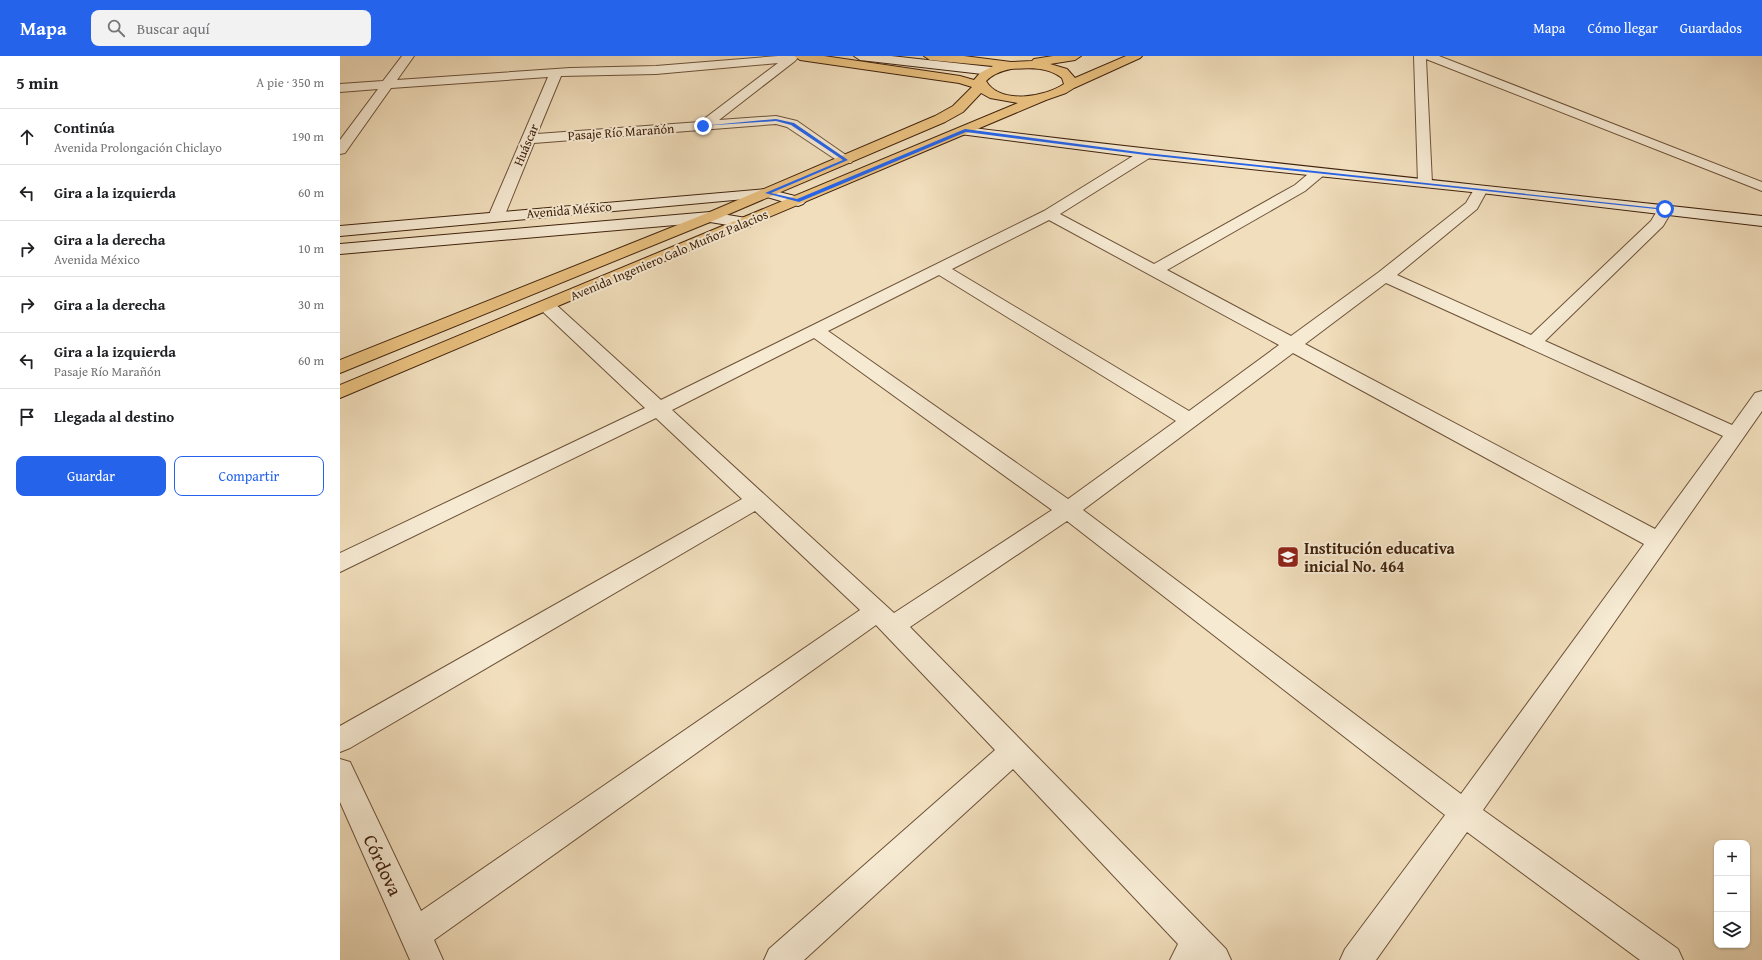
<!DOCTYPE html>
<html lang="es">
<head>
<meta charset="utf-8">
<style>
	:root { --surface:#fff; --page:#f2f2f2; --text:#202124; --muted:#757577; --line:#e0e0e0; --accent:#2563eb }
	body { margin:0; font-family:"Gentium Book Plus",serif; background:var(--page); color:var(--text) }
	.controls { position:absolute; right:12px; bottom:12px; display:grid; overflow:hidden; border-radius:8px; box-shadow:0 1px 3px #0004 }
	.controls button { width:36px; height:36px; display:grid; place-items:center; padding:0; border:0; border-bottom:1px solid var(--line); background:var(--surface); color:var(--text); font:20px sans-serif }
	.stop { position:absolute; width:12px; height:12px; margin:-9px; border:3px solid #2563eb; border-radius:50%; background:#fff }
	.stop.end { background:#2563eb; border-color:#fff; box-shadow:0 1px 4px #0008 }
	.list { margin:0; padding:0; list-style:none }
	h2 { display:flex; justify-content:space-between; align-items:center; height:52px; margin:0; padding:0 16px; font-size:17px }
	h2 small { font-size:13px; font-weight:400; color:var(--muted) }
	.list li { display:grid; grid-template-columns:26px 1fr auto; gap:12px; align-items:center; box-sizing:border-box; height:56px; padding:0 16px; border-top:1px solid var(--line) }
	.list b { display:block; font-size:15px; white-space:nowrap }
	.list p { margin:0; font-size:13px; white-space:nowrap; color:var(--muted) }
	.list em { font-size:13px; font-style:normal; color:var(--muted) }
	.actions { display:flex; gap:8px; padding:12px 16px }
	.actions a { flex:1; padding:9px 0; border:1px solid var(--accent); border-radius:8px; text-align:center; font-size:14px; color:var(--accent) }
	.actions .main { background:var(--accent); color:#fff }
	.icon { flex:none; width:22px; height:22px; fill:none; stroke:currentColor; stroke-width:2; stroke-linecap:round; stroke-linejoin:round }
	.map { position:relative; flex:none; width:1422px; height:904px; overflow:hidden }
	header { display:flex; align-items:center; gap:24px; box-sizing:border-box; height:56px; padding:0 20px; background:var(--accent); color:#fff }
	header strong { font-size:19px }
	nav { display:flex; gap:22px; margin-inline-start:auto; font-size:14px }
	.search { width:280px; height:36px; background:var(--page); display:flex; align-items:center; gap:10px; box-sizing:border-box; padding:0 14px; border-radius:8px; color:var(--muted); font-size:15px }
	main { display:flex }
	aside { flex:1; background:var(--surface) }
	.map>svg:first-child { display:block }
</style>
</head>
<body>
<header>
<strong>Mapa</strong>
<div class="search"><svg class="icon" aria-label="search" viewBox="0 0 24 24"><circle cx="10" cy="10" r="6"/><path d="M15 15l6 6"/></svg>Buscar aquí</div>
<nav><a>Mapa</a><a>Cómo llegar</a><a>Guardados</a></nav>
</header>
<main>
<aside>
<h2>5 min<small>A pie · 350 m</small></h2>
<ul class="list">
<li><svg class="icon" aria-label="ahead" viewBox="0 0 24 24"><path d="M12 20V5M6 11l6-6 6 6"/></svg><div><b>Continúa</b><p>Avenida Prolongación Chiclayo</p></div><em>190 m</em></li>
<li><svg class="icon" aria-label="left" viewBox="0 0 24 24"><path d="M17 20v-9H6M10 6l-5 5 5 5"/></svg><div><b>Gira a la izquierda</b></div><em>60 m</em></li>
<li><svg class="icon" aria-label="right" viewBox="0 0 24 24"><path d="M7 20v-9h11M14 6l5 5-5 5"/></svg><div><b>Gira a la derecha</b><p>Avenida México</p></div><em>10 m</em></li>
<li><svg class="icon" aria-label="right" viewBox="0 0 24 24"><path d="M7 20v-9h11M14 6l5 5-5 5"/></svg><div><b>Gira a la derecha</b></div><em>30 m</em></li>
<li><svg class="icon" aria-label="left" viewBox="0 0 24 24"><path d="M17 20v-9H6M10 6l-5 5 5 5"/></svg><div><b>Gira a la izquierda</b><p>Pasaje Río Marañón</p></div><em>60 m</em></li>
<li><svg class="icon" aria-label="arrive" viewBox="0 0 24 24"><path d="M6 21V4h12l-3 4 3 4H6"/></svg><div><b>Llegada al destino</b></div></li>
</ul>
<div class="actions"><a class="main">Guardar</a><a>Compartir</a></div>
</aside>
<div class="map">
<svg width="1422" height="904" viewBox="0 0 1422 904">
	<rect width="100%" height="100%" fill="#f1debc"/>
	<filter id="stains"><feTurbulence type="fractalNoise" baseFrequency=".005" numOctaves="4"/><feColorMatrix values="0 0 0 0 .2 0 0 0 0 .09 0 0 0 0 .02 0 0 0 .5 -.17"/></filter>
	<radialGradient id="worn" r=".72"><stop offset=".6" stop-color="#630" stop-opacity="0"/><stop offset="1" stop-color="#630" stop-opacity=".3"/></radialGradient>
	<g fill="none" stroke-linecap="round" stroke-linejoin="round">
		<g stroke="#6d5238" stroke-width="2">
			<path id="street" d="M62,0H74L57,24L230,12L316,10L438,0H459L455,5L379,64L436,60L457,65L513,104L511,107H501L447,71L436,68L194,87L164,161L161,164H151L148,161L208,21L51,32L5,97L0,98V84L38,33L0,36V28L43,25ZM438,7L360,66L197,78L221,20L316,18Z
				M1074,0H1099L1422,126V135L1086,3L1092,127L1090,130H1080L1078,127Z
				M806,94L811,95L813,98L811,101L720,158L814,208L955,129L974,113H984L986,116L984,119L965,135L827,214L951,280L1039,216L1126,147L1136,130H1146L1148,133L1137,153L1057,219L1191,279L1311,165L1320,150H1330L1333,153L1323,170L1205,285L1392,369L1415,337L1422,335V355L1143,754L1338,893L1343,904H1300L1127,776L1036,904H1000L1005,893L1105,759L727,465L570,571L886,893L891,904H830L838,888L673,713L464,904H424L429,893L655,694L536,569L94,884L103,904H70L0,746V703L10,706L81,855L520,554L415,455L10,692L0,696V670L402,443L316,362L0,516V497L305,352L201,254L198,250L201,246L207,245L213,246L321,344L704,155L801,95ZM709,164L939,289L849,355L612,213ZM599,219L836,365L728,443L488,275ZM1046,227L1383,380L1315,473L965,288ZM474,282L712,454L554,557L332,354ZM953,297L1304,488L1121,738L743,454Z"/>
		</g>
		<g stroke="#41230c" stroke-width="2">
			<path id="secondary" d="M514,0H551L651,11L657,15L651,19L520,4Z
				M625,71C890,104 1156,130 1422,160V170L1141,137L806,102L620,78L618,75L620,72Z
				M427,133L463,142L466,145L463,148L458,150L427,141L0,180V170Z
				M370,156L406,162L411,164L414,167L411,170L406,172L370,166L0,198V188Z"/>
		</g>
		<g stroke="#41230c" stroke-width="2">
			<path id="primary" d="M454,0H484L620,20L634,24L640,17L653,10L590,4L584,0H624L671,6L692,5L694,3L713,0H741L735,4L710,8L727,13L735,22L786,0H802L800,2L734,32L726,37L706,44L0,342V329L678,47L650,42L641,37L623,56L605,66L375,164L0,317V304L365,158L595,60L613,50L632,31L619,27L460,4ZM671,13C688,12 707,10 722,22L724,28C705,41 660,49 646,25C653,18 661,15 671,13Z"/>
		</g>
		<use href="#street" fill="#f6ead3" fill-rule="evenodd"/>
		<use href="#secondary" fill="#f6ead3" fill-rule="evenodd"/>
		<use href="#primary" fill="#e8bf7e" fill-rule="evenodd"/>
	</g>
	<path fill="#2563eb" d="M436,63L454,67L508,104L431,137L457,143L625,73L806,97L1327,153L1325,154L806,99L626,76L459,146L425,137L503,104L451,69L436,65L361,70Z"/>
	<defs>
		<g id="school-square" transform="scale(1.15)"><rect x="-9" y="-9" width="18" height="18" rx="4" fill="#8f2418" stroke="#f6ead3"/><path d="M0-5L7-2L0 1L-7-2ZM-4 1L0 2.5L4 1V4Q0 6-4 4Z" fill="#fff"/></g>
	</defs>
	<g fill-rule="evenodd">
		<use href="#school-square" x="948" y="501"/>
	</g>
	<g text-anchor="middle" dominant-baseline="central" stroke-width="4" stroke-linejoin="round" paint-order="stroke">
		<g font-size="13" fill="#41230c" stroke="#f6ead3">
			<text transform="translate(281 76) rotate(-4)">Pasaje Río Marañón</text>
			<text transform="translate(186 89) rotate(-67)">Huáscar</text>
			<text transform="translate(229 154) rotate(-5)">Avenida México</text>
			<text transform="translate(329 199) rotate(-23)">Avenida Ingeniero Galo Muñoz Palacios</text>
		</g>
		<g font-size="16" font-weight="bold" fill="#41230c" stroke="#f6ead3" text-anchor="start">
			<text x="964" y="492">Institución educativa<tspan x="964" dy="18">inicial No. 464</tspan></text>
		</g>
		<g font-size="19" fill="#41230c" stroke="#f6ead3">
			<text transform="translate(43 809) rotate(65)">Córdova</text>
		</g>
	</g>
	<rect width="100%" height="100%" filter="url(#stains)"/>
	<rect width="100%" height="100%" fill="url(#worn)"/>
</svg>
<div class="controls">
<button>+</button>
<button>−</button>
<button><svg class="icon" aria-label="layers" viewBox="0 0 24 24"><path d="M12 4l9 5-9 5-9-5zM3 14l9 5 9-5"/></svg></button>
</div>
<div class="stop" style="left:1325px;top:153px"></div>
<div class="stop end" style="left:363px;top:70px"></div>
</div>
</main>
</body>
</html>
